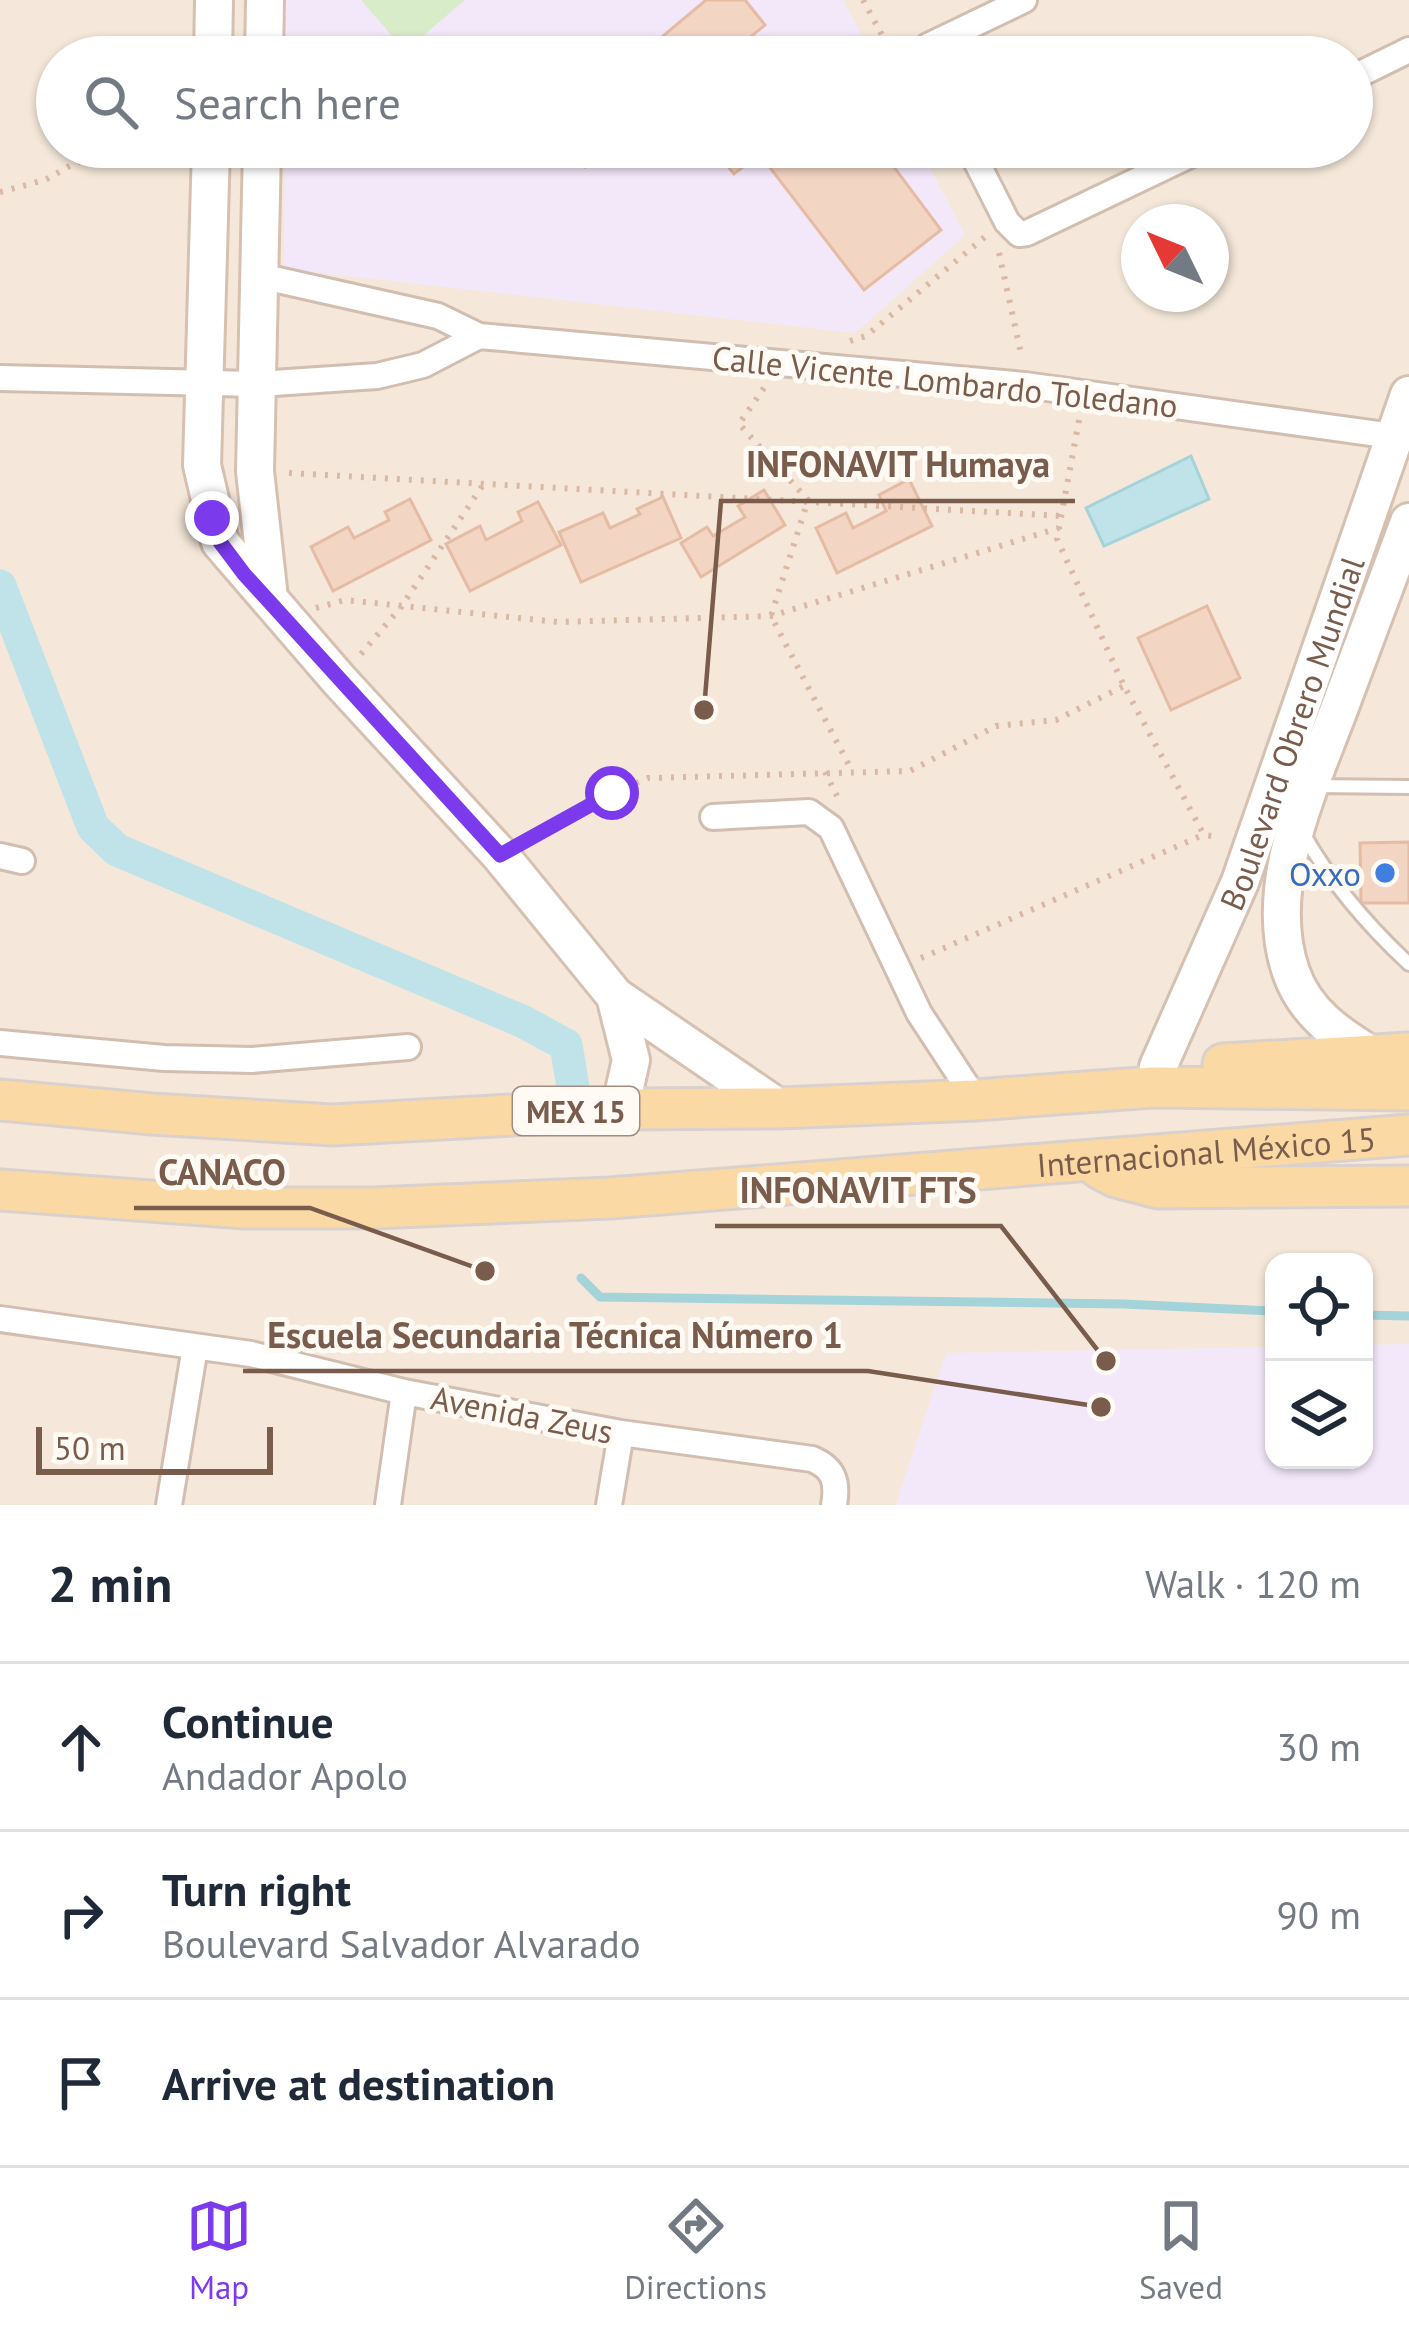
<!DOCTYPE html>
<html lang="en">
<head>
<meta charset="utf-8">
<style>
	:root { --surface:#fff; --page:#f6f6f7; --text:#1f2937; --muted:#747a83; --line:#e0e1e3; --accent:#7c3aed }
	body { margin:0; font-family:"PT Sans",sans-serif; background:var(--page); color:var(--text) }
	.controls { position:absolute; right:36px; bottom:36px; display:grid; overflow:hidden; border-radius:24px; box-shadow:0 3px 9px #0004 }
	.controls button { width:108px; height:108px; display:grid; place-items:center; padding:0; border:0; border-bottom:3px solid var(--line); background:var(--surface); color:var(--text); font:60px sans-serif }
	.compass { position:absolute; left:1121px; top:204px; width:108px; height:108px; border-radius:50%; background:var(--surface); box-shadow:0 3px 9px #0004; rotate:313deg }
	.scale { position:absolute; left:36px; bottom:30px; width:237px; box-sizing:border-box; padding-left:12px; border:6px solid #7a5c4d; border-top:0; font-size:33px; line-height:42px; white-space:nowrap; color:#7a5c4d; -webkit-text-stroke:9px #fffaf3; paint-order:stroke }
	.stop { position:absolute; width:36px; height:36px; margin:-27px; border:9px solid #7c3aed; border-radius:50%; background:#fff }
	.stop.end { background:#7c3aed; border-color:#fff; box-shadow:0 3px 12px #0008 }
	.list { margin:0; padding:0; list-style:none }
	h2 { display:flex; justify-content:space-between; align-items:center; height:156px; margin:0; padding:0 48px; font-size:51px }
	h2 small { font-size:39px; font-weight:400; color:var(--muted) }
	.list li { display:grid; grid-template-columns:78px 1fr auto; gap:36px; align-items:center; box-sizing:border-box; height:168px; padding:0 48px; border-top:3px solid var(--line) }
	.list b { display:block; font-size:45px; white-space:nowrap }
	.list p { margin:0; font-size:39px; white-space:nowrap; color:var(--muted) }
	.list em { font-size:39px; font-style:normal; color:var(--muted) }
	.icon { flex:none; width:66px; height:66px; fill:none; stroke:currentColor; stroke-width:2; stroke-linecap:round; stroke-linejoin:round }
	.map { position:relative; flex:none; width:1409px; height:1505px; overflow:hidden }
	.search { position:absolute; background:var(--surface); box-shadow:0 3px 9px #0004; left:36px; right:36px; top:36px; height:132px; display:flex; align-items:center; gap:30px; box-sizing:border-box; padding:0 42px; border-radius:66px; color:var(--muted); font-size:45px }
	.sheet { height:660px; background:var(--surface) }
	nav { display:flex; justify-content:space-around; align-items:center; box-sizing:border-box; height:168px; border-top:3px solid var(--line); background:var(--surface); font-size:33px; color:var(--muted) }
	nav a { display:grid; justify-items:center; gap:6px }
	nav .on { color:var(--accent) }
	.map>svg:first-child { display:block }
</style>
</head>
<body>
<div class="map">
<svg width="1409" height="1505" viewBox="0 0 1409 1505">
	<rect width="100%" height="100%" fill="#fdf6ec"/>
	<path fill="#f5e8da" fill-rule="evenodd" d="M0,0H1409V1505H0ZM57,57H1352V147H57ZM1139,222H1211V294H1139ZM1274,1262H1364V1460H1274Z"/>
	<path fill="#f3e8fa" d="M286,0H843L873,57H286Z
		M285,147H919L965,235L855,333L284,269Z
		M1409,1344V1505H896L946,1353L1274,1347V1460H1364V1345Z"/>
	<path fill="#d8ecc9" d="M361,0H465L405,51Z"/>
	<path fill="#bfe3e8" stroke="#a5d3da" stroke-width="3" d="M1191,456L1209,499L1104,546L1086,508Z"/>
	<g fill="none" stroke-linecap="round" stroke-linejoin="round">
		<path stroke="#a5d3da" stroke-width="9" d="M581,1278L600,1297L1124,1304L1274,1311
			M1364,1315L1409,1316"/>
		<path stroke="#bfe3e8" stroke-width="33" d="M0,586L93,827L117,850L524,1022L566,1045L576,1105"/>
	</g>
	<path fill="#f3d5c3" stroke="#e6bba3" stroke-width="3" d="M706,0H745L765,25L726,57H660L651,46Z
		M569,147H611L585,167Z
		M712,147H768L734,174Z
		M792,147H879L941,230L864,290L768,165Z
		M909,479L932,526L837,573L816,528L846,513L853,528L886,511L879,495Z
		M764,490L785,525L701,577L681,543L707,527L713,536L745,517L738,506Z
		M663,497L681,538L581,582L559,532L603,513L610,528L640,514L637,509Z
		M410,499L431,540L333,591L311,547L348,527L354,538L389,520L385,512Z
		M538,502L561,545L470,591L446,544L480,526L486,540L522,521L518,512Z
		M1207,606L1240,678L1171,710L1138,638Z
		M1409,842V903H1361L1360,843Z"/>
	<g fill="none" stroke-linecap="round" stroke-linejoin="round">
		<g stroke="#d1beb0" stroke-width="18">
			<path id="lane" d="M1312,786L1409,787
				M1304,835C1332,884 1367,925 1409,964"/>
		</g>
		<g stroke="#d1beb0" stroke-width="30">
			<path id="street" d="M924,57L928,46L1024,0
				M1352,78L1409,50
				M969,147L1007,222L1019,234L1027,233L1207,147
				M260,276L438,316L479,336L1025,385L1407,438
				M0,378L259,384L377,376L423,365L479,336
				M713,817L809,812L831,828L919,1013L976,1100
				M0,856L22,861
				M0,1043L164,1058L252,1060L408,1047
				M0,1319L251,1354L404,1392L621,1433L812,1459C834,1468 838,1482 834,1505
				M169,1505L195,1347
				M388,1505L404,1392
				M609,1505L621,1433"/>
		</g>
		<g stroke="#d6c0b0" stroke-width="42">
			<g id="secondary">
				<path d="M213,57L214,0"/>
				<path d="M264,57L265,0"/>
				<path d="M211,147L202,465L220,542L339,680L500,855L615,996L779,1108"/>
				<path d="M262,147L255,471L269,598"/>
				<path d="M615,996L631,1060L620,1109"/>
				<path d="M1373,1056C1338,1035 1305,1013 1291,972C1260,883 1314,779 1344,696C1366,638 1387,580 1409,522"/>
				<path id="s1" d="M1158,1067L1240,882L1409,395"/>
			</g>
		</g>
		<g stroke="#dad1cd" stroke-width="45">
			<g id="primary">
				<path d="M1223,1064L1409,1053"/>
				<path d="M0,1100L152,1114L333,1125L620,1109L779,1108L976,1100L1153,1087L1409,1090"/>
				<path d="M1099,1168L1116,1177L1158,1188L1409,1186"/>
				<path id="s2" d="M0,1190L245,1208H374L610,1198L1409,1135"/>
			</g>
		</g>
		<path stroke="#d9b8a5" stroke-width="6" stroke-dasharray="3 9" stroke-linecap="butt" d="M863,0L894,57
			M78,162L176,165
			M0,192L45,180L103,147
			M999,253L1022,358
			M850,341L866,336L986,236
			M764,388L739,424L808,500L771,616L852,771
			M1079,420L1057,539L1124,686L1204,835L1219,837
			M289,473L1062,516
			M316,608L345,600L558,622L771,616L1059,528
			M361,654L401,607L483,485
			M825,772L837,796
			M530,839L612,793L648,778L910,771L996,726L1056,720L1124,686
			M921,958L1203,835"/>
		<use href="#lane" stroke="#fff" stroke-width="12"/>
		<use href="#street" stroke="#fff" stroke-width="24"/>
		<use href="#secondary" stroke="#fff" stroke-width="36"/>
		<use href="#primary" stroke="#fbd9a5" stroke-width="39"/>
	</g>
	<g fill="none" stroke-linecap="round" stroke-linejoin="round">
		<path stroke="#7c3aed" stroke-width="15" d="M212,518L220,542L244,574L500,855L612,793"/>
	</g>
	<circle fill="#3f7fe0" stroke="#fffaf3" stroke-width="4.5" cx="1385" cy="873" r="12"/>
	<g text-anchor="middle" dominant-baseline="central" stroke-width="10" stroke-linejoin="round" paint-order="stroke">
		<rect fill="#fffaf3" stroke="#a28b7f" stroke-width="3" x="513" y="1087" width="126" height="48" rx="9"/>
		<g font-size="30" font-weight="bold" fill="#7a5c4d">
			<text x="576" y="1111">MEX 15</text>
		</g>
		<g font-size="33" fill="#7a5c4d" stroke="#fffaf3">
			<text transform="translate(945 381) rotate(6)">Calle Vicente Lombardo Toledano</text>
			<text stroke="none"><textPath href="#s1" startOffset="360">Boulevard Obrero Mundial</textPath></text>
			<text stroke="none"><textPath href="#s2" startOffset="1209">Internacional México 15</textPath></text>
			<text transform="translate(522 1414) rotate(11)">Avenida Zeus</text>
		</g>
		<g font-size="33" fill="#366cbe" stroke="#fffaf3" text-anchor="end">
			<text x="1361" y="873">Oxxo</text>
		</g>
	</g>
	<path fill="none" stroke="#7a5c4d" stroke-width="4.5" d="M704 710L721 501H1075M485 1271L310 1208H134M1106 1361L1001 1226H715M1101 1407L868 1371H243"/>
	<g fill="#7a5c4d" stroke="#fffaf3" stroke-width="4.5">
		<circle cx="704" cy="710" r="12"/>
		<circle cx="485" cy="1271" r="12"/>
		<circle cx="1106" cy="1361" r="12"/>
		<circle cx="1101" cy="1407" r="12"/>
	</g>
	<g font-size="36" text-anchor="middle" font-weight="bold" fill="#7a5c4d" stroke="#fffaf3" stroke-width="10" stroke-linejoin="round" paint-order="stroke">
		<text x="898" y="477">INFONAVIT Humaya</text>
		<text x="222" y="1185">CANACO</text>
		<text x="858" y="1203">INFONAVIT FTS</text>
		<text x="555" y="1348">Escuela Secundaria Técnica Número 1</text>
	</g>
</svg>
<div class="controls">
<button><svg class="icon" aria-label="locate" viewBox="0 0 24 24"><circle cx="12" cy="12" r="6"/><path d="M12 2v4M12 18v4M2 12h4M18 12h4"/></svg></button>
<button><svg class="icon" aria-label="layers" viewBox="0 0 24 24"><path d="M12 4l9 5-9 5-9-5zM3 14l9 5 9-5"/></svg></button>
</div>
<svg class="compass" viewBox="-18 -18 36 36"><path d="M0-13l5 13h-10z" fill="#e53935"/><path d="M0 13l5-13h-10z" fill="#747a83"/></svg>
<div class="scale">50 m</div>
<div class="stop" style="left:612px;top:793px"></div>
<div class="stop end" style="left:212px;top:518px"></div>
<div class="search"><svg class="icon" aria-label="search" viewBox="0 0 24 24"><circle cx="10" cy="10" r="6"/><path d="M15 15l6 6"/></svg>Search here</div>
</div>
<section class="sheet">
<h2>2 min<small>Walk · 120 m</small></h2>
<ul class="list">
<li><svg class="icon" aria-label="ahead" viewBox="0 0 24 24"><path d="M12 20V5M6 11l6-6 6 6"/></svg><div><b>Continue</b><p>Andador Apolo</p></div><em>30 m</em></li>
<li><svg class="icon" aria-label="right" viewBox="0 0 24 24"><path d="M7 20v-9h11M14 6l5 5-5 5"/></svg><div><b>Turn right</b><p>Boulevard Salvador Alvarado</p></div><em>90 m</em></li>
<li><svg class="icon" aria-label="arrive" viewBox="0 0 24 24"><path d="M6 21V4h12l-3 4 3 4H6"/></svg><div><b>Arrive at destination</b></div></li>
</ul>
</section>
<nav>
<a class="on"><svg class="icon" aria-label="map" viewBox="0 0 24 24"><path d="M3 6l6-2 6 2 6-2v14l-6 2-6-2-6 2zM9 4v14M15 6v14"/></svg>Map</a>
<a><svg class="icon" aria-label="directions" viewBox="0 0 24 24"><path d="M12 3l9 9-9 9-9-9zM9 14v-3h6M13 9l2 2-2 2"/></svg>Directions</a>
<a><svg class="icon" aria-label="saved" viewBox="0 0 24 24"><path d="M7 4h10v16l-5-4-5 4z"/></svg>Saved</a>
</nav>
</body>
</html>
